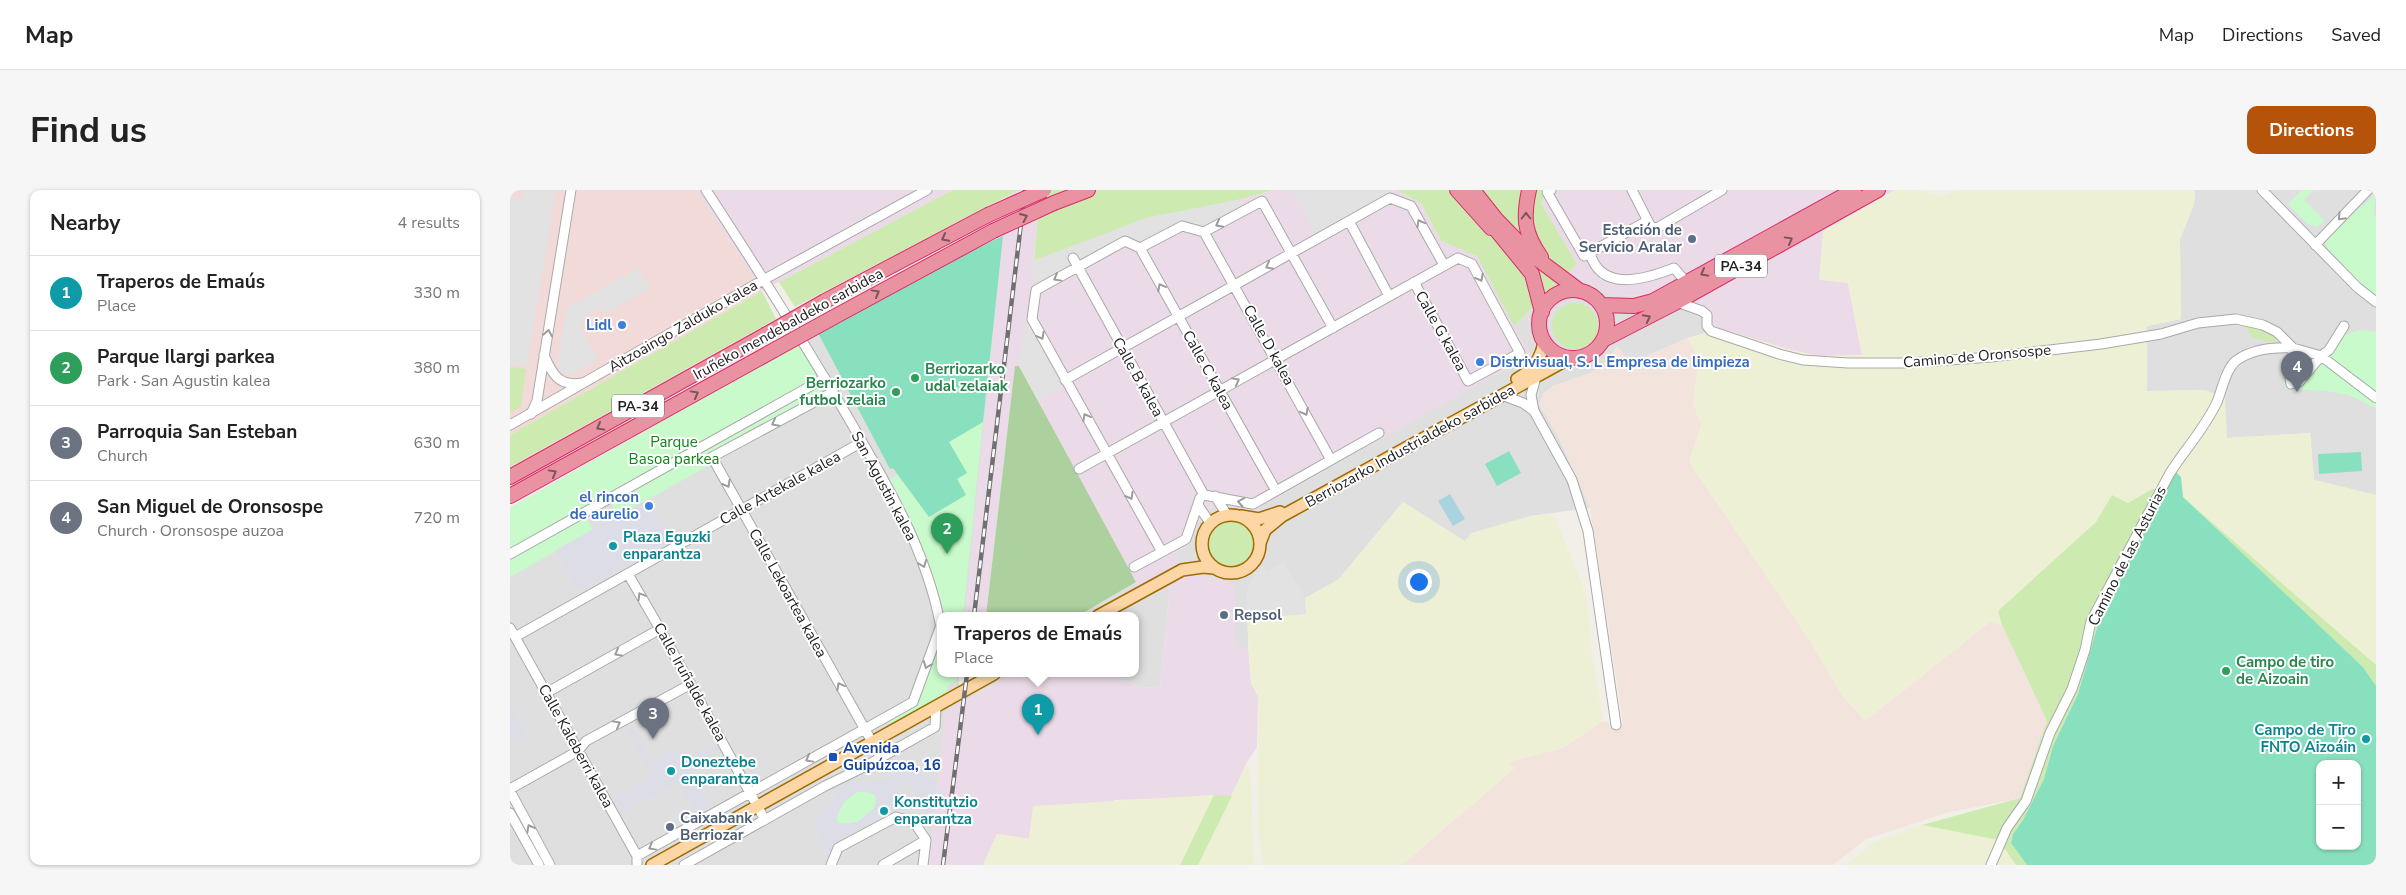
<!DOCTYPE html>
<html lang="en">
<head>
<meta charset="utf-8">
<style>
	:root { --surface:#fff; --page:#f6f6f6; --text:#222; --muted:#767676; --line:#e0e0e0; --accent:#b45309 }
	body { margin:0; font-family:"Nunito Sans",sans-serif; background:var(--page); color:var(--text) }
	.controls { position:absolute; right:15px; bottom:15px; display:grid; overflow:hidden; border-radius:10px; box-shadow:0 1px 4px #0004 }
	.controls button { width:45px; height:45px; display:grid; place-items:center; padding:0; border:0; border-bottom:1px solid var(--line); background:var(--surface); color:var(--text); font:25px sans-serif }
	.you { position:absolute; left:908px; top:391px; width:18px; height:18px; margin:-12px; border:4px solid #fff; border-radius:50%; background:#1a73e8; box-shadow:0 0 0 8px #1a73e833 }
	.badge { display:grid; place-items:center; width:32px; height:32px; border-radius:50%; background:var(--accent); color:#fff; font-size:16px; font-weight:700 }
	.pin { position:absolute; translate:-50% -41px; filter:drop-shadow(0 1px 2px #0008) }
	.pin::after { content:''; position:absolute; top:26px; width:18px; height:15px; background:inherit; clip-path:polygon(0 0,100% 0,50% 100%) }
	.popup { position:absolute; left:427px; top:422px; width:202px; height:65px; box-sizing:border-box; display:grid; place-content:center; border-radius:10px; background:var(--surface); filter:drop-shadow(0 1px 4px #0005); font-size:16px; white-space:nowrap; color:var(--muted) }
	.popup b { font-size:19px; color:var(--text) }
	.popup::after { content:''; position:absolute; left:50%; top:100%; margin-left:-10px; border:10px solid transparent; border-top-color:var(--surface) }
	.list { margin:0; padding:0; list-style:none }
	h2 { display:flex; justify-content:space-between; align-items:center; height:65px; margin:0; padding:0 20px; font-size:21px }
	h2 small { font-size:16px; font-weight:400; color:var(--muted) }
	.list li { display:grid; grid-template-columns:32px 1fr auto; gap:15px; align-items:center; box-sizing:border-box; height:75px; padding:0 20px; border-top:1px solid var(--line) }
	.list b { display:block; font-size:19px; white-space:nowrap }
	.list p { margin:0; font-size:16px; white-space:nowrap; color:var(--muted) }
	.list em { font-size:16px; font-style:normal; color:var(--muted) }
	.map { position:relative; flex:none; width:1866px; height:675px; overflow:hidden; border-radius:10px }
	header { display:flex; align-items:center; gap:30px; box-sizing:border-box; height:70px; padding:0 25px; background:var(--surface); border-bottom:1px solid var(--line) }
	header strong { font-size:24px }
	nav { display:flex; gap:28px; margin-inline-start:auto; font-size:18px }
	.intro { display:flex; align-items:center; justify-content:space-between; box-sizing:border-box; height:120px; padding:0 30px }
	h1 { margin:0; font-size:35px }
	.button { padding:12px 22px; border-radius:10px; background:var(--accent); color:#fff; font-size:18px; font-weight:700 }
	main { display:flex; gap:30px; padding:0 30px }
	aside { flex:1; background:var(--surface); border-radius:10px; box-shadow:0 1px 4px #0004 }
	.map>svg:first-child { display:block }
</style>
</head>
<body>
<header>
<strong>Map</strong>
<nav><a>Map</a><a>Directions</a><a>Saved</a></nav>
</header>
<div class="intro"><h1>Find us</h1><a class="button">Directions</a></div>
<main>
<aside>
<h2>Nearby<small>4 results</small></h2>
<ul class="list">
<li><span class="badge" style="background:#0f9aa8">1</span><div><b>Traperos de Emaús</b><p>Place</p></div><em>330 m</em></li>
<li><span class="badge" style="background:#2e9e5b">2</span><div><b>Parque Ilargi parkea</b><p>Park · San Agustin kalea</p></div><em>380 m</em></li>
<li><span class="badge" style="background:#6b7280">3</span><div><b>Parroquia San Esteban</b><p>Church</p></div><em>630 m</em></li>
<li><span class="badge" style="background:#6b7280">4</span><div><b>San Miguel de Oronsospe</b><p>Church · Oronsospe auzoa</p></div><em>720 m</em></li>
</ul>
</aside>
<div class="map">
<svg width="1866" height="675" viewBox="0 0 1866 675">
	<rect width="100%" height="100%" fill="#f2efe9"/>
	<path fill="#e0dfdf" d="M1685,0H1866V305L1804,290L1800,243L1717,248L1695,200L1637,201V136L1671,129L1670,49L1684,14Z
		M493,46L456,426H430V484H449V495L468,484H503L441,518V520L436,523L419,675H0V318L267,165L477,53Z
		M1058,83L1103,105L1137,106L1195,124L1202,136L1196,143L1178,148L1120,173L1107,156L1097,172L1083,182L1043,196L1034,203L1029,214L1049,248L1080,318L1020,326L955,352L893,312L828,390L795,408L796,424L738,429V457L725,458L717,390L698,388L692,383L675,385L664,363L681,353L686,335L694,323L706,314L972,192L1020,165L1004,136Z
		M626,392L636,408L660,397L650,496L633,498L601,484H626V426H568Z"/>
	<path fill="#f2dad9" d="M0,0H189L252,101L0,245Z"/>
	<path fill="#ebdbe8" d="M186,0H442L252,101Z
		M509,0H530L524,70L636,28L724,11L765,0H886L911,13L931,51L967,66L1021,165L745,320L706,314L694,323L686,335L681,353L664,363L675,385L684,382L693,383L698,388L717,390L725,397V457H738L741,493L748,506L747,557L737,572L722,606L605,610L519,649L487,644L473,675H419L435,525L440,518L503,484H601L633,498L650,496L660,397L636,408L621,383L496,253L476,426H456L496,7Z
		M1037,0H1385L1313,41L1338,93L1352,165L1308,166L1277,159L1202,136L1195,124L1137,106L1103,105L1058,83L1067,74L1031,13Z"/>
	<path fill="#f3e3dd" d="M1178,148L1189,170L1183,213L1191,235L1180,272L1300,451L1332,505L1355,531L1480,432L1492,435L1537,531L1510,608L1436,623L1356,649L1323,675H892L1003,579L998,572L1053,558L1093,531L1106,535L1113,533L1080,318L1049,248L1029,213L1034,203L1043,196L1083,182L1097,172L1107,156L1120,173Z"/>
	<path fill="#eef0d5" d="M1385,0H1411L1432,6L1448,0H1685L1684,14L1670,49L1671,129L1637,136V201L1695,200L1715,208L1717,248L1800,243L1804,290L1866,305V475L1673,307L1671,287L1666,283L1657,299H1642L1618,313L1602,305L1586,332L1488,421L1492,435L1480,432L1355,531L1332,505L1300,451L1179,272L1191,235L1183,213L1189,170L1178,148L1196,143L1202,136L1277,159L1308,166L1352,165L1338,93L1309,90L1313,41Z
		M893,312L955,351L961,343L1020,326L1044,324L1077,407L1082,465L1093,531L1052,558L999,572L1004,579L892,675H754L748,647V506L741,493L737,429L796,424L795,408L828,390Z
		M737,572L741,592L744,675H688Z
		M704,605L670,675H473L487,644L519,649L523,616Z
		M1412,635L1493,651L1488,655L1494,658L1506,675H1337L1364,652Z"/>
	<path fill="#cdebb0" d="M442,0H509L285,117L269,92Z
		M530,0H765L724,11L636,28L524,71Z
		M886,0H1037L1031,13L1067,74L1004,136L967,66L931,51L911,13Z
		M252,101L266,129L0,277V245Z
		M1042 136a23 23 0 1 1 46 0a23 23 0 1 1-46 0Z
		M1725,131L1746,136L1764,145L1766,151L1764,153L1741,147L1738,139L1725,134Z
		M0,177L16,179L11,217L0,223Z
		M1642,299H1657L1588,434L1568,504L1543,556L1534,589L1513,630L1503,644L1501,653L1517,675H1506L1494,658L1493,651L1412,635L1510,608L1537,531L1492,435L1488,421L1586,332L1602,305L1618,313Z
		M1673,307L1866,475V496L1853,477Z
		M695 354a25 25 0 1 1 50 0a25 25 0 1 1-50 0Z
		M704,605L722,606L688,675H670Z"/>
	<path fill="#add19e" d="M505,176H509L626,392L568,426H476Z"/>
	<path fill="#c8facc" d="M1792,0H1804L1794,10L1815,31L1807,37L1798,34L1778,14Z
		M1864,0H1866L1864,26L1866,28V106C1853,94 1826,75 1818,59C1815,54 1817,49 1818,44L1863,7L1862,2Z
		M1850,140L1866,142V218L1839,205L1817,201L1775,199L1774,179L1779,178V167L1812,170L1819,165L1834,145Z
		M289,154L312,196L310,202L196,264L195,266L200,275L108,326L100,312L75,326L83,340L0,387V318Z
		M473,232L453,426H435C423,378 404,333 380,289L387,285L419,327L456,304L447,289L457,283L439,252Z
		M430,451V484H447L446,491L438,495L436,506L382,538L377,529L408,510Z
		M348,602H358L365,605C372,625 343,637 328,633C324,620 337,607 348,602Z"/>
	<path fill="#88e0be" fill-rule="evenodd" d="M493,46L473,232L439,252L457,283L447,289L456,305L419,327L383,278L380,279L308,143L438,72Z
		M999,261L1011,283L987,296L975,274Z
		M1851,262L1852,281L1809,284L1808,264Z
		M1666,282L1671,287L1673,307L1853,477L1866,496V675H1517L1501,653L1503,644L1513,630L1534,589L1543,556L1568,504L1588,434ZM1810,574H1847V656H1810Z"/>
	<path fill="#e2e2e2" d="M14,0H46L17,176L0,174V7L13,9Z
		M780,0H883L806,45Z
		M731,9L734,18L694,39L673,33L631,54L628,47L619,51H605L559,72L563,79L520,103L524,70L636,29Z
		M128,78L140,98L94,124L90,117L70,129L73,136L70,138L88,170L64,184L51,182L48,172L56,118Z
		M516,129L554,197L528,211L509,176Z
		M774,373L795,408L796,424L737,429V400L744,385L753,375L757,381Z"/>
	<path fill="#dddde8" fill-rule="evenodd" d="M138,309L161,351L68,401L46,360Z
		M0,516L18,547L0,558Z
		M123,537L142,572L166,558L173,570L204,552L208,560L179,576L203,619L187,627L168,592L112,623L104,608L142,587L117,540Z
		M403,577L427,593L422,636L407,613L410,612L398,590L386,596L398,618L395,622L389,620L377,624L332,649L333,652L321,666L302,634L327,606L324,600L344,589L345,594L381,589ZM348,602H358L365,605L366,611L364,618L348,632L340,634L328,633L327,626L335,611Z"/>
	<path fill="#aad3df" d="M940,304L955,329L943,336L928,311Z"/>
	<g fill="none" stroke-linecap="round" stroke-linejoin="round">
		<g stroke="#a9a9a9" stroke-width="11">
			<path id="minor" d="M196,0C247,78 296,155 343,236C379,298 416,361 430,433
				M1041,0L1037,2L1074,66L1137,31
				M1122,0L1141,37L1147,38L1212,0
				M1752,0L1848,98L1866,112
				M839,31L879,106
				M694,42L821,270
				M1805,55L1858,0
				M630,58L766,301
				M1080,63C1091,103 1136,89 1164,78L1177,93
				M563,68L694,305
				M1167,112L1192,121L1197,125V136L1201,141L1269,164L1293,170L1338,173H1399L1481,167L1591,154L1651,144L1688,133L1726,129L1753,135L1767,142L1783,158L1811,166L1819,160L1834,136
				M1783,158V182H1779L1781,194L1789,192L1811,166L1866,208
				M34,165C42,184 49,197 72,193
				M1026,187L1021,205L1024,221L1062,290L1078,341L1106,535
				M555,190L880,8L901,16L934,75
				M323,202L202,267L371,568
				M992,205L1013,213L1024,221
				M21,224L27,211L61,0
				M0,235L255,89L417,0
				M569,279L948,68L962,74L1010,163L958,191L904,92
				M705,306L717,325
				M688,315L700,333
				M652,362L522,129L526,100L615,51L630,58L672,36L694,42L752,11L823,138
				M0,364L315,188
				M624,377L676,349L690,308L694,305L743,314L869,243
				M118,384L150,439L255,630
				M0,438L127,666V675
				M5,447L352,252
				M36,503L150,439
				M0,599L68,561L76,551L181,494
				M0,601L40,675
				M0,623L29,675
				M127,666L403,512L430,438
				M174,675L315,596L354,577L425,537L426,516
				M321,675L328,658L386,627L404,632L416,650L413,675
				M373,675L416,650
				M1481,675L1497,638L1516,611L1540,543L1562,499L1575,460L1581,431L1660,283C1676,258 1695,238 1707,212C1712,200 1716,178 1727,170C1743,159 1764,157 1783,158"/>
		</g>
		<g stroke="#a06b00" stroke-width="14">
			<path id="major" d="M1007,189C1022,181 1031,170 1034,152
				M692 354a29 29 0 1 1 58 0a29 29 0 1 1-58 0Z
				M731,326L749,329L770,322
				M750,353L755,340L772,326L1060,168
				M588,426L672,380L693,377L704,378
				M142,675L484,484"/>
		</g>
		<g stroke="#dc2a67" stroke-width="16">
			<path id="highway" d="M947,0L981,38
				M963,0L986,29L1018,62L1070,101
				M1019,0C1013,28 1014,43 1031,67
				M544,13L578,0
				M978,30L1022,84L1032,122
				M1029 134a34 34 0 1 1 68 0a34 34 0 1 1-68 0Z
				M315,111L478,25
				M1091,115L1124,116L1143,111L1344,0
				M324,127L483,41
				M1093,150L1167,112L1368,0
				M0,287L255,145
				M0,306L266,159"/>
		</g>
		<use href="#minor" stroke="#fff" stroke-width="9"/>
		<use href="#major" stroke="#fcd6a4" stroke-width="11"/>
		<use href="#highway" stroke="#e892a2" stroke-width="14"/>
		<g stroke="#707070" stroke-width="4.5">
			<path id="rail" d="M464,426L515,0
				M433,675L457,484"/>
		</g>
		<use href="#rail" stroke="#fff" stroke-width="2.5" stroke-dasharray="8" stroke-linecap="butt"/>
		<g stroke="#dc2a67" stroke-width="16" stroke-linecap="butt">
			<path id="highway-bridge" d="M478,25L534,0
				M483,41L544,13
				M255,145L315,111
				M266,159L324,127"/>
		</g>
		<use href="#highway-bridge" stroke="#e892a2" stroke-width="14"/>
	</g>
	<defs><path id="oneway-chevron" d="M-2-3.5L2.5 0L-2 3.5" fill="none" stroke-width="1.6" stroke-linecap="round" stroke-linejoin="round" transform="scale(1.25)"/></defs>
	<g stroke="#7b545c">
		<use href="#oneway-chevron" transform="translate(1016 26) rotate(-90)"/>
		<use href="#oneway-chevron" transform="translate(514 27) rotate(-25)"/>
		<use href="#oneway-chevron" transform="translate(435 48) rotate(152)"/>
		<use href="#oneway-chevron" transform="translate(1279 50) rotate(-29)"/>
		<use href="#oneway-chevron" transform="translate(1194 83) rotate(151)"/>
		<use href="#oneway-chevron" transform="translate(366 103) rotate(-29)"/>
		<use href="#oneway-chevron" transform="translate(1137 128) rotate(-27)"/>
		<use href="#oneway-chevron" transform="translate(185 204) rotate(-29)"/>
		<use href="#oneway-chevron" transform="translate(90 237) rotate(151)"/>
		<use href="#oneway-chevron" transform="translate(43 283) rotate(-29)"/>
	</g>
	<g stroke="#9c9c9c">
		<use href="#oneway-chevron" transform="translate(1831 27) rotate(135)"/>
		<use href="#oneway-chevron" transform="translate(910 33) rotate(-119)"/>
		<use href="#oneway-chevron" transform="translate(709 34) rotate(152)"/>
		<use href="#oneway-chevron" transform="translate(759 76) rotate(151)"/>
		<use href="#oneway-chevron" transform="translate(547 88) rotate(151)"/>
		<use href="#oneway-chevron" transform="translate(970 88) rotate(61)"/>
		<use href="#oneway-chevron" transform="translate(651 97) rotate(-118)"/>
		<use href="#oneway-chevron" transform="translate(38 143) rotate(-80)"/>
		<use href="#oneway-chevron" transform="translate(531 146) rotate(61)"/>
		<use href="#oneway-chevron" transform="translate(726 191) rotate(-29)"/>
		<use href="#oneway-chevron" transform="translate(795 222) rotate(62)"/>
		<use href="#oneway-chevron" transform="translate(576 227) rotate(-119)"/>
		<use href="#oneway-chevron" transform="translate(265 233) rotate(152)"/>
		<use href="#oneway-chevron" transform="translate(217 294) rotate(61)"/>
		<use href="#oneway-chevron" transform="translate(620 306) rotate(61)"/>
		<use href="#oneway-chevron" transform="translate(731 312) rotate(-169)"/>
		<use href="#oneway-chevron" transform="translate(413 374) rotate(67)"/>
		<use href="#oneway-chevron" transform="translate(131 406) rotate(-121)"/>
		<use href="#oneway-chevron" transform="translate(108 463) rotate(151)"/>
		<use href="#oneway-chevron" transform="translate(417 475) rotate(111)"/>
		<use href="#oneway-chevron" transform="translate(330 496) rotate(-119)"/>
		<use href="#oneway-chevron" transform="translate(107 534) rotate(-29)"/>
		<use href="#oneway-chevron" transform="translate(299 569) rotate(151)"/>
		<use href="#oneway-chevron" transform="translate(20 638) rotate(-118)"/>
		<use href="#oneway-chevron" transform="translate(142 657) rotate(151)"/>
	</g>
	<g fill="#5c6f8a" stroke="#fff" stroke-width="2">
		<circle cx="1182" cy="49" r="5"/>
		<circle cx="714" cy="425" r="5"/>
		<circle cx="160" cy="637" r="5"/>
	</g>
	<g fill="#3f7fe0" stroke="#fff" stroke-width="2">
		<circle cx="112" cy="135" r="5"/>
		<circle cx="970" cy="172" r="5"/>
		<circle cx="139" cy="316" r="5"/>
	</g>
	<g fill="#2e9e5b" stroke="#fff" stroke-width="2">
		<circle cx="405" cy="188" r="5"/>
		<circle cx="386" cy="202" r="5"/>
		<circle cx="1716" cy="481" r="5"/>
	</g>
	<g fill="#0f9aa8" stroke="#fff" stroke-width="2">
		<circle cx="103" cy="356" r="5"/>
		<circle cx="1856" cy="549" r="5"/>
		<circle cx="161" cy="581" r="5"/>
		<circle cx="374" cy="621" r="5"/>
	</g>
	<rect fill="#1a4fb4" stroke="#fff" stroke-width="2" x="318" y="562" width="10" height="10" rx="2.5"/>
	<g text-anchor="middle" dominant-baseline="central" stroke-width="4" stroke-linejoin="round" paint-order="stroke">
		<g fill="#fff" stroke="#646464" stroke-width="1">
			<rect x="1205" y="64.5" width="52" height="23" rx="4"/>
			<rect x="102" y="204.5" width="52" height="23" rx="4"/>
		</g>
		<g font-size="14" font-weight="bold" fill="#222">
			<text x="1231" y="76">PA-34</text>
			<text x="128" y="216">PA-34</text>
		</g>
		<g font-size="15" font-weight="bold" fill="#4e5e75" stroke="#fff" text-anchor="start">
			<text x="1172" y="40" text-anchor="end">Estación de<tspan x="1172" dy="17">Servicio Aralar</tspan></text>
			<text x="724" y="425">Repsol</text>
			<text x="170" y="628">Caixabank<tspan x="170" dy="17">Berriozar</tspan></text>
		</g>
		<g font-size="15" fill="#222" stroke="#fff">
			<text transform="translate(278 134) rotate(-29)">Iruñeko mendebaldeko sarbidea</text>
			<text transform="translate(173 136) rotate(-30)">Aitzoaingo Zalduko kalea</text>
			<text transform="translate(931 141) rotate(61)">Calle G kalea</text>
			<text transform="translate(759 155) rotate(61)">Calle D kalea</text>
			<text transform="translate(1467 166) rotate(-5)">Camino de Oronsospe</text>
			<text transform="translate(698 180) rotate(61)">Calle C kalea</text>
			<text transform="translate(628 187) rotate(61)">Calle B kalea</text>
			<text transform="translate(900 256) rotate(-29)">Berriozarko Industrialdeko sarbidea</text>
			<text transform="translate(374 296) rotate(62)">San Agustin kalea</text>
			<text transform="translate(270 298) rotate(-29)">Calle Artekale kalea</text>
			<text transform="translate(1617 366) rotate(-63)">Camino de las Asturias</text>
			<text transform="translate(278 403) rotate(61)">Calle Lekoartea kalea</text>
			<text transform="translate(180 492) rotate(61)">Calle Iruñalde kalea</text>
			<text transform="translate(66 556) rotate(61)">Calle Kaleberri kalea</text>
		</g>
		<g font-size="15" font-weight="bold" fill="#366cbe" stroke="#fff" text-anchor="end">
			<text x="102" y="135">Lidl</text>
			<text x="980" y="172" text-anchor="start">Distrivisual, S. L Empresa de limpieza</text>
			<text x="129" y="307">el rincon<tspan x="129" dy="17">de aurelio</tspan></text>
		</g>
		<g font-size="15" font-weight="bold" fill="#27864d" stroke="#fff" text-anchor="start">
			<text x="415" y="179">Berriozarko<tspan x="415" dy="17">udal zelaiak</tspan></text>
			<text x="376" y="193" text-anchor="end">Berriozarko<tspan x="376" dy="17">futbol zelaia</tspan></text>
			<text x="1726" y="472">Campo de tiro<tspan x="1726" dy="17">de Aizoain</tspan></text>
		</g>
		<g font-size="15" fill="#0c8416" stroke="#fff">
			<text x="164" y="252">Parque<tspan x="164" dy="17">Basoa parkea</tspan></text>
		</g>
		<g font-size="15" font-weight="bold" fill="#0d838f" stroke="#fff" text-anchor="start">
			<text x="113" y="347">Plaza Eguzki<tspan x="113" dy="17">enparantza</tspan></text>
			<text x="1846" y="540" text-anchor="end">Campo de Tiro<tspan x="1846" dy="17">FNTO Aizoáin</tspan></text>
			<text x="171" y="572">Doneztebe<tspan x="171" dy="17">enparantza</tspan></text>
			<text x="384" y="612">Konstitutzio<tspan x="384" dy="17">enparantza</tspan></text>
		</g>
		<g font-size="15" font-weight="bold" fill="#164399" stroke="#fff" text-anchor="start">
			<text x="333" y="558">Avenida<tspan x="333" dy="17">Guipúzcoa, 16</tspan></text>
		</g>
	</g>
</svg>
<div class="controls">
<button>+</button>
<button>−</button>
</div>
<div class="you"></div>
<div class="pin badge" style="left:528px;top:545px;background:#0f9aa8">1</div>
<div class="popup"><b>Traperos de Emaús</b>Place</div>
<div class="pin badge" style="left:437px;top:364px;background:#2e9e5b">2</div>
<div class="pin badge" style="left:143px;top:549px;background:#6b7280">3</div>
<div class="pin badge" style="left:1787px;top:202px;background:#6b7280">4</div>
</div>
</main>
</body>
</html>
